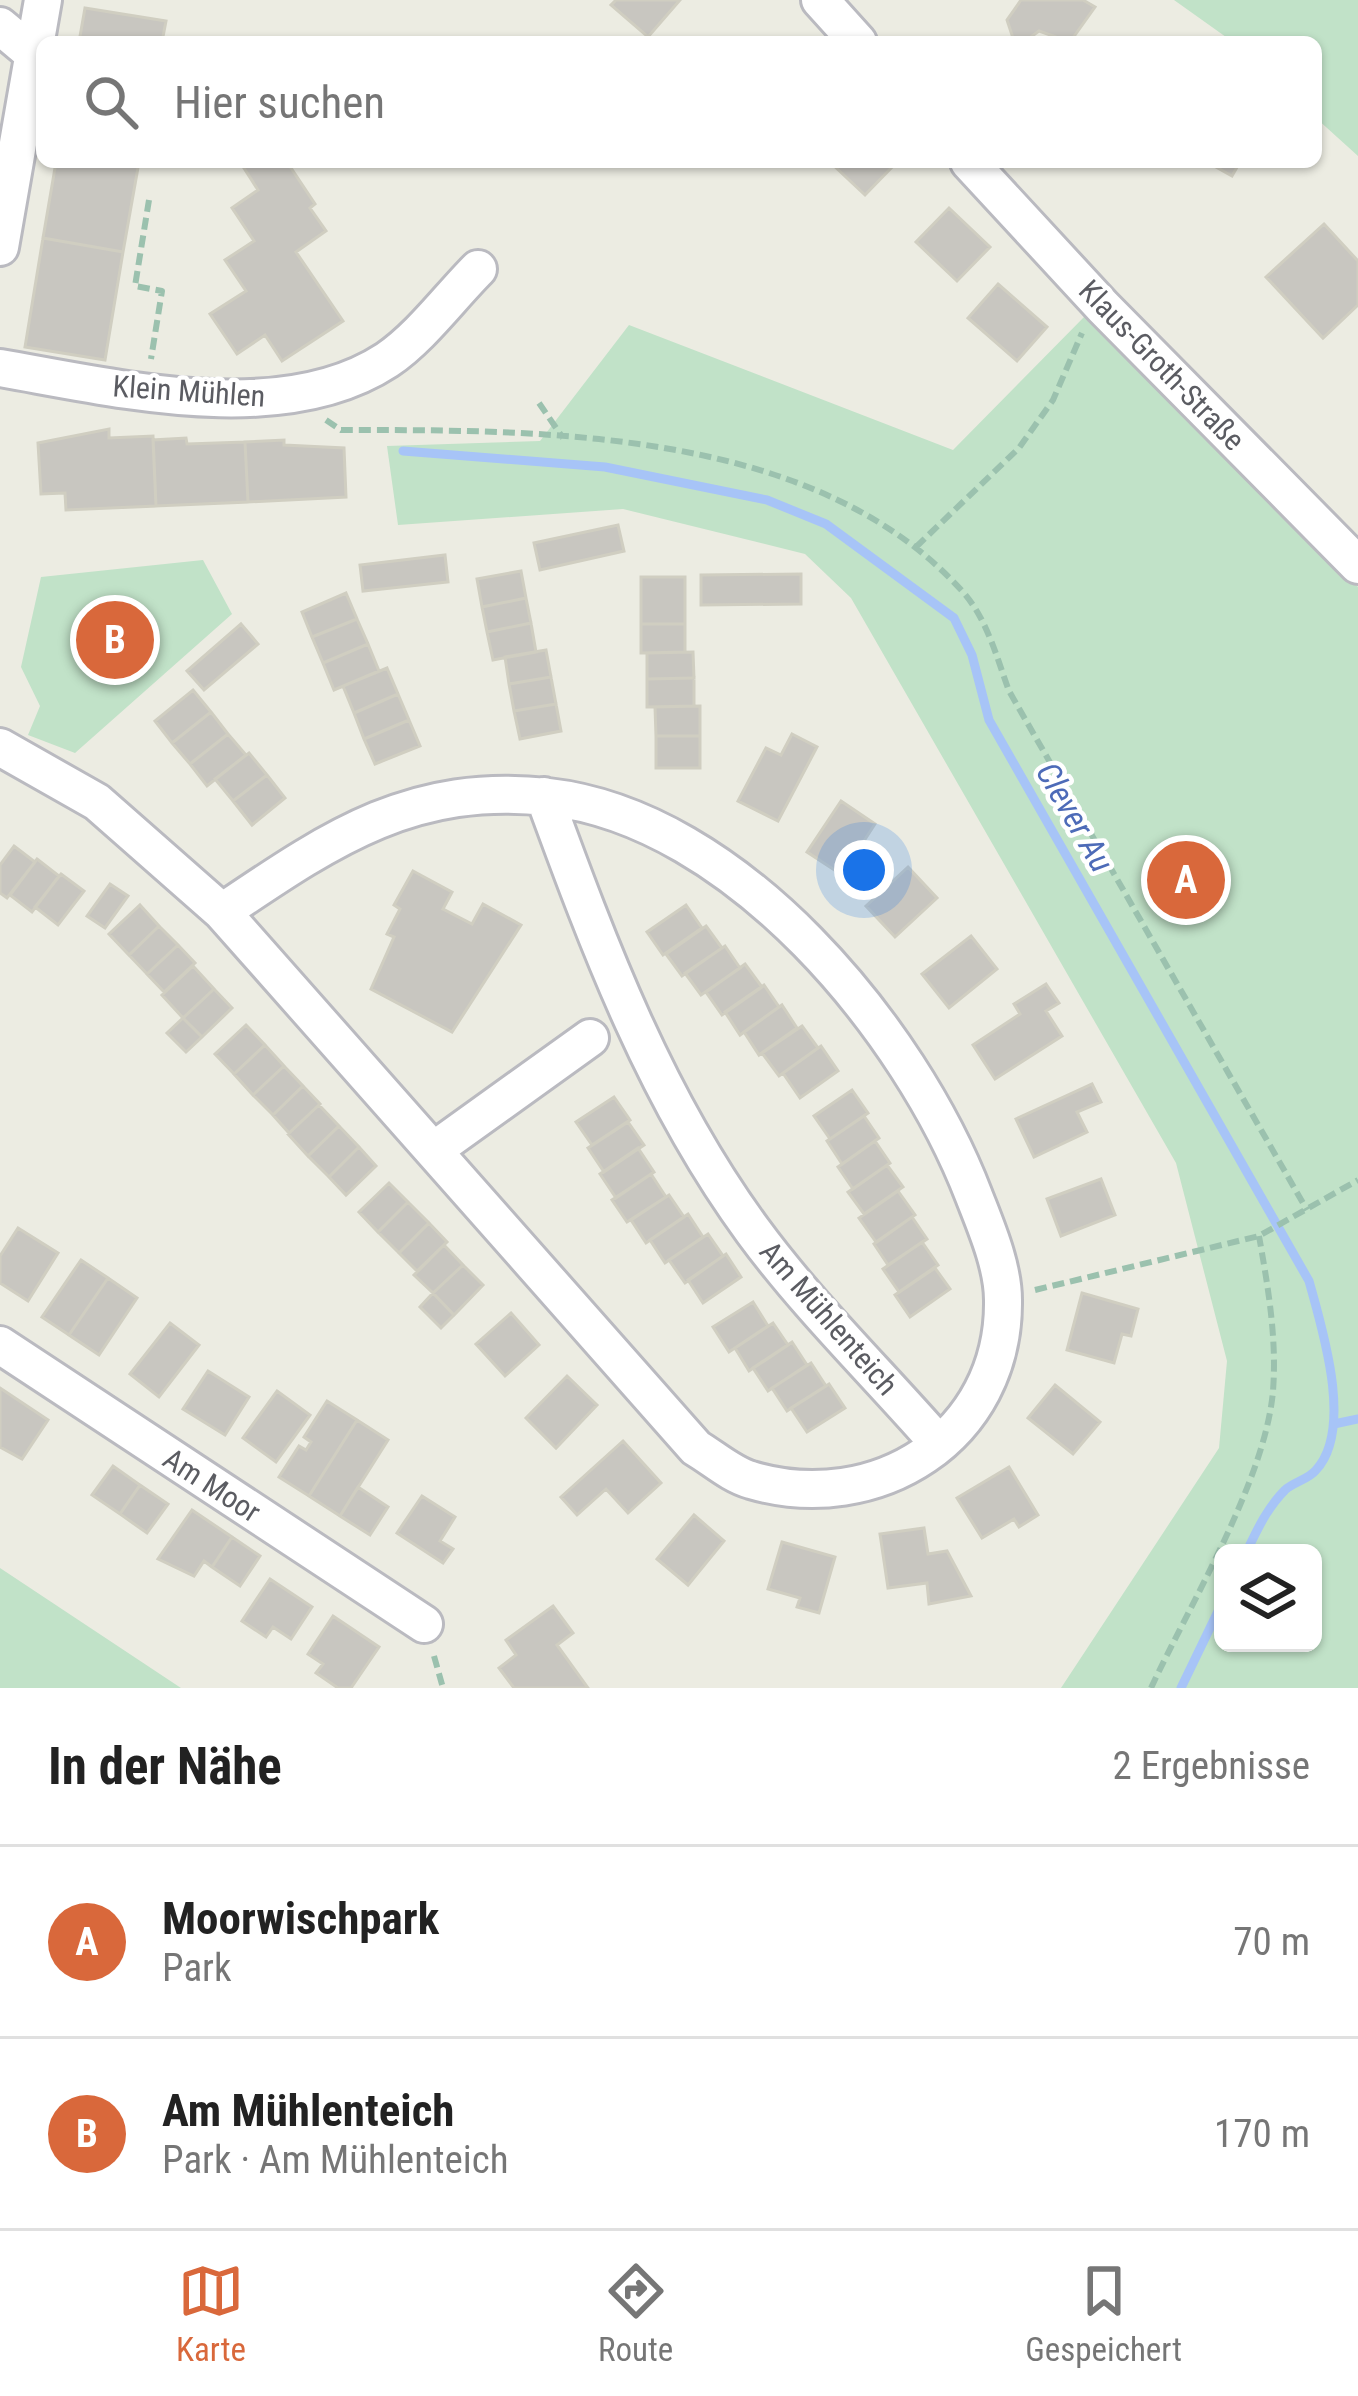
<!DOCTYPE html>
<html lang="de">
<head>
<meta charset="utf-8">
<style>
	:root { --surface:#fff; --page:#f2f2f2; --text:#222; --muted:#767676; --line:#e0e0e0; --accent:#d9683b }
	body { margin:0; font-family:"Roboto Condensed",sans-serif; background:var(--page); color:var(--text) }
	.controls { position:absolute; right:36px; bottom:36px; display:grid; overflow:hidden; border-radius:18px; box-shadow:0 3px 9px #0004 }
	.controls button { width:108px; height:108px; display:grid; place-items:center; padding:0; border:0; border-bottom:3px solid var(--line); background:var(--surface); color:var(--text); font:60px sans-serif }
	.you { position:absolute; left:864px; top:870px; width:42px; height:42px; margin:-30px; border:9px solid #fff; border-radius:50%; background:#1a73e8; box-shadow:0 0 0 18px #1a73e833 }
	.badge { display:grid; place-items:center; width:78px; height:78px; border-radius:50%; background:var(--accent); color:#fff; font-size:39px; font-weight:700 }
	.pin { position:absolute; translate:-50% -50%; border:6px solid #fff; box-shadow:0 3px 12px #0006 }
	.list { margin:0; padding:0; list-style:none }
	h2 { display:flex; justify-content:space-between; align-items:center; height:156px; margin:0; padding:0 48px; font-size:51px }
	h2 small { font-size:39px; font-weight:400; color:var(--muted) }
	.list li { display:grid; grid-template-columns:78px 1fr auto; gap:36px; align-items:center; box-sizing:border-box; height:192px; padding:0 48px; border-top:3px solid var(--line) }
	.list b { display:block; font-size:45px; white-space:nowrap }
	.list p { margin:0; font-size:39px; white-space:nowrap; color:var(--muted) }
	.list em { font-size:39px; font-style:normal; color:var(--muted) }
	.icon { flex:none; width:66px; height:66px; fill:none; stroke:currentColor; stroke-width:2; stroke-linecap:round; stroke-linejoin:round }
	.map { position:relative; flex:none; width:1358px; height:1688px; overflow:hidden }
	.search { position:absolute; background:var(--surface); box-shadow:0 3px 9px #0004; left:36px; right:36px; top:36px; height:132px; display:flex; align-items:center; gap:30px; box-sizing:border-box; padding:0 42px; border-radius:18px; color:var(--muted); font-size:45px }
	.sheet { height:540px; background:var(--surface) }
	nav { display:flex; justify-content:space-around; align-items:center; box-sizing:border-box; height:168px; border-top:3px solid var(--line); background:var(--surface); font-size:33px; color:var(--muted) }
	nav a { display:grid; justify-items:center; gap:6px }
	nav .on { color:var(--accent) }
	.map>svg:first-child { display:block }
</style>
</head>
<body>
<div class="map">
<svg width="1358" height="1688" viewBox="0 0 1358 1688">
	<rect width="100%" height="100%" fill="#ecece2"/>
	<path fill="#c1e2c8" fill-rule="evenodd" d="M1174,0H1358V156L1316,118V42H1233Z
		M1086,315L1358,587V1688H1061L1219,1448L1227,1361L1176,1163L851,598L805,554L623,509L398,525L387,446L540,441L629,325L953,450ZM1223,1553H1313V1643H1223Z
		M203,560L232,614L75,753L28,735L40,706L21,667L41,577Z
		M0,1568L181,1688H0Z"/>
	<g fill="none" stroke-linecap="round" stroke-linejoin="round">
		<path stroke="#a7c4f7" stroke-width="9" d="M403,451L605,467L767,500L826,524L954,618L972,655L989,720L1309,1281C1322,1328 1354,1429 1316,1470C1309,1479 1294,1482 1285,1490C1267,1508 1257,1530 1246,1553
			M1334,1424L1358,1419
			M1181,1688L1223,1601"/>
	</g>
	<path fill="#c8c6c0" stroke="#d0cec1" stroke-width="3" d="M616,0H680L648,37L611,5Z
		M1021,0H1083L1095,7L1070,42L1039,31L1024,42L1014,41L1007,20Z
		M85,8L166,21L162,42H79Z
		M56,162H139L123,252L43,238Z
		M247,162H287L315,204L310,208L326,231L296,252L343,321L282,361L265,335L237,354L210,314L246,291L225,260L254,241L232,208L258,190L242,165Z
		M830,162H897L865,195Z
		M1207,162H1240L1232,176Z
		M949,208L990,247L957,281L916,242Z
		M1324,224L1358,261V305L1323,338L1266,277Z
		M43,238L123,252L105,360L25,347Z
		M998,284L1047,327L1017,361L968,318Z
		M109,429V438L153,436L156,506L66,510L65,493L41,494L38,443Z
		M186,438L187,444L245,442L248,502L156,506L153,440Z
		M284,440V445L344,448L346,497L248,502L245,442Z
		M618,525L624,551L540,570L534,543Z
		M445,555L448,582L363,591L360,565Z
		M521,571L526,598L482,607L477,579Z
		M801,574V604L701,605V575Z
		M641,577H685V624H641Z
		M346,593L357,619L312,637L302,612Z
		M526,598L531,623L487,632L482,607Z
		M357,619L368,644L323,663L312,637Z
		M531,623L536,652L493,660L487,632Z
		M241,624L258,644L204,690L187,671Z
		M641,624H685V652L641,653Z
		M368,644L379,671L334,690L323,663Z
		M546,650L551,677L509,684L505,657Z
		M693,652L694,678L647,679V653Z
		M387,668L398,694L354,713L343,686Z
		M551,677L556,704L514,711L509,684Z
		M694,678V706L647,707V679Z
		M193,690L211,712L172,743L155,721Z
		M398,694L409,720L364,739L354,713Z
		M556,704L561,731L520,739L514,711Z
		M700,706V736H656L655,707Z
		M211,712L228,734L190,764L172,743Z
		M409,720L420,746L375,764L364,739Z
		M228,734L246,755L207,786L190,764Z
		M792,734L817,747L778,821L738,801L766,748L781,755Z
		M656,736H700V768H656Z
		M249,753L267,775L233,801L215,779Z
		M267,775L285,798L252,825L233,801Z
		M841,801L875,824L842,875L807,852Z
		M14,846L35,862L7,898L0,893V865Z
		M37,859L59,876L32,912L10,895Z
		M908,867L937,898L895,937L866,906Z
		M413,871L452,892L443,909L472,924L483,904L521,925L452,1032L371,989L394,937L387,934L400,909L394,905Z
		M61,874L84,891L58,925L35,907Z
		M110,884L128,896L105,928L87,916Z
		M140,905L159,926L129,955L109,934Z
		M686,905L702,928L663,955L647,932Z
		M159,926L178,945L147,974L129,955Z
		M706,926L722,948L682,976L666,954Z
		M971,936L997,969L949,1008L922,974Z
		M178,945L195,963L164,992L147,974Z
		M725,946L740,968L701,995L685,973Z
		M745,964L762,987L722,1015L706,992Z
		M193,966L214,989L183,1018L162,995Z
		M1046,984L1059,1003L1046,1011L1062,1036L995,1079L973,1045L1020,1014L1014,1004Z
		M764,985L779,1007L740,1035L725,1012Z
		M214,989L232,1008L202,1037L183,1018Z
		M782,1005L797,1028L759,1055L744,1032Z
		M183,1018L202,1037L186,1052L167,1033Z
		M246,1025L265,1045L234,1074L215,1054Z
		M802,1026L818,1048L779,1076L762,1053Z
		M265,1045L284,1066L253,1095L234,1074Z
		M821,1046L838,1071L800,1098L783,1073Z
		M284,1066L303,1086L273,1115L253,1095Z
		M1092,1084L1101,1102L1077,1112L1087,1132L1034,1157L1016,1119Z
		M303,1086L320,1104L289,1133L273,1115Z
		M852,1090L868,1113L830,1139L814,1116Z
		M614,1097L630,1120L592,1145L576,1122Z
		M319,1105L339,1126L308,1156L288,1134Z
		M864,1116L879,1138L842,1164L827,1141Z
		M628,1122L644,1145L604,1172L588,1148Z
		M339,1126L359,1147L329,1177L308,1156Z
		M875,1141L890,1163L853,1189L838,1167Z
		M359,1147L376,1166L346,1195L329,1177Z
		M638,1148L654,1172L616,1198L600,1174Z
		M887,1165L903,1187L864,1214L848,1192Z
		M651,1174L666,1197L627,1222L612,1200Z
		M1101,1179L1115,1215L1061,1236L1047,1199Z
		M389,1183L408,1202L378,1232L359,1212Z
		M898,1191L915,1215L876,1242L859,1218Z
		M669,1195L684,1217L646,1243L631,1220Z
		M408,1202L429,1223L399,1253L378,1232Z
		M688,1214L703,1237L665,1263L650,1240Z
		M912,1217L927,1239L888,1265L874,1244Z
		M429,1223L447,1242L417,1271L399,1253Z
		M18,1228L58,1253L28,1301L0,1283V1256Z
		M708,1234L723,1256L685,1283L669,1260Z
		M922,1242L938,1265L899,1292L883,1269Z
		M444,1245L463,1265L433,1293L414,1275Z
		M726,1254L741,1277L703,1303L688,1280Z
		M81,1260L108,1278L69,1335L42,1317Z
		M463,1265L483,1285L454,1315L433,1293Z
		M935,1268L950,1289L910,1317L895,1295Z
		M108,1278L137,1298L99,1355L69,1335Z
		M433,1293L454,1315L441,1328L420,1307Z
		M1082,1293L1138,1309L1131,1336L1122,1334L1114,1363L1067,1350Z
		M753,1302L768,1326L729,1352L713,1327Z
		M511,1313L539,1345L505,1376L476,1344Z
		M170,1323L199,1345L159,1397L130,1374Z
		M773,1323L788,1345L749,1371L735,1348Z
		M792,1342L807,1365L768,1391L753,1368Z
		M811,1363L826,1386L787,1411L772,1388Z
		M208,1371L249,1397L225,1435L183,1409Z
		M567,1376L597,1405L556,1448L526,1418Z
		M829,1384L845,1408L807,1432L791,1408Z
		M1055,1385L1100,1422L1073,1454L1028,1418Z
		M0,1388L48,1420L22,1459L0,1447Z
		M277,1391L310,1415L276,1462L243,1438Z
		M327,1401L357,1420L309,1496L279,1477L299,1446L306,1450L311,1442L304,1437Z
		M357,1420L388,1440L340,1516L309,1496Z
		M623,1441L661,1483L628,1513L606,1489L577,1515L561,1497Z
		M113,1466L140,1485L120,1514L92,1495Z
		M1009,1467L1038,1515L1019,1527L1014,1519L982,1538L957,1498Z
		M140,1485L168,1504L147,1533L120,1514Z
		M358,1487L388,1507L370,1535L340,1516Z
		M422,1496L455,1517L440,1541L453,1549L443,1563L397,1533Z
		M192,1510L232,1537L212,1567L204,1561L194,1576L158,1559Z
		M694,1515L724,1541L688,1585L657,1559Z
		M924,1528L928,1554L947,1551L971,1596L929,1604L927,1583L888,1588L880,1534Z
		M232,1537L260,1556L240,1586L212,1567Z
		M782,1542L835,1557L819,1613L797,1607L800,1598L768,1589Z
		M270,1579L312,1607L291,1639L273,1627L266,1637L242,1621Z
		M553,1606L573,1633L557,1645L588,1688H514L499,1668L516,1655L506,1640Z
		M333,1616L379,1647L351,1688H338L316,1673L323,1664L308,1654Z"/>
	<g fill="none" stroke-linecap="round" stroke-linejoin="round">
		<g stroke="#babac0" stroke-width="42">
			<path id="minor" d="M820,0L858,42
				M0,26L31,52
				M969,162L1103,307L1358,565
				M0,247L43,0
				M0,368C116,388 282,429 387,360C420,338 450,297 478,269
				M0,747L97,802L222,912L696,1448C713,1458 732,1475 751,1480C876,1517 1005,1437 1003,1300C1003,1266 986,1227 974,1196C910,1029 736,818 548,797C411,782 329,840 222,912
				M544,796C600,949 656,1099 753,1231C808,1306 878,1374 939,1444
				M434,1150L590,1038
				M0,1345L424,1624"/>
		</g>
		<path stroke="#9bc1ae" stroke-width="6" stroke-dasharray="12 6" stroke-linecap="butt" d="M149,200L135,286L162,291L151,359
			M539,403L563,438
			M326,420L341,430C544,430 816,428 963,592C987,619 997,658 1009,691L1307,1210
			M916,547L1019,448L1053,400L1082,333
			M1035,1290L1259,1236L1358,1180
			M434,1656L443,1688
			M1151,1688C1190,1604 1265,1481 1273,1391C1277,1338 1268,1287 1259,1236"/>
		<use href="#minor" stroke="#fff" stroke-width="36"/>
	</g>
	<g text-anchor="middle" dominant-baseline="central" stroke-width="9" stroke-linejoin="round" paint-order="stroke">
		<g font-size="30" fill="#5b5c62" stroke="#fff">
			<text transform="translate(1162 365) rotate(46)">Klaus-Groth-Straße</text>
			<text transform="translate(189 391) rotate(4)">Klein Mühlen</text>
			<text transform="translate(829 1318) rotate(49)">Am Mühlenteich</text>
			<text transform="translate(212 1485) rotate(33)">Am Moor</text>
		</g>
		<g font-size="33" font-style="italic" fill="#4d6bb8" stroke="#fff">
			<text transform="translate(1075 817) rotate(60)">Clever Au</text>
		</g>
	</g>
</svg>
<div class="controls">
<button><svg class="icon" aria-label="layers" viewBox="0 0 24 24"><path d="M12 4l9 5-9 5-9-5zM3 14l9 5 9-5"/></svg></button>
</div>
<div class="you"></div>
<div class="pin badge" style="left:1186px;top:880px">A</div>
<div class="pin badge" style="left:115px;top:640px">B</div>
<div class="search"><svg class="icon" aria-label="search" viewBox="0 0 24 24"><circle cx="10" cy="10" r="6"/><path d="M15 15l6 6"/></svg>Hier suchen</div>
</div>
<section class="sheet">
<h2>In der Nähe<small>2 Ergebnisse</small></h2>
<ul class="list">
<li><span class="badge">A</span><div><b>Moorwischpark</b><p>Park</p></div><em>70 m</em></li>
<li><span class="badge">B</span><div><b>Am Mühlenteich</b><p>Park · Am Mühlenteich</p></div><em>170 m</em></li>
</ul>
</section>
<nav>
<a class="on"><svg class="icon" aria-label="map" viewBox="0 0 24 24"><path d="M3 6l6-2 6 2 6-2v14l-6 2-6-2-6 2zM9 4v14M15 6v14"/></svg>Karte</a>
<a><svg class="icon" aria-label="directions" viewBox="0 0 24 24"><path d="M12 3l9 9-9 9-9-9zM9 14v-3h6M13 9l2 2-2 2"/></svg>Route</a>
<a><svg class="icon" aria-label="saved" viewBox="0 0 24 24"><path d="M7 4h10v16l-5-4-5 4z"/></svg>Gespeichert</a>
</nav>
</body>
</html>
